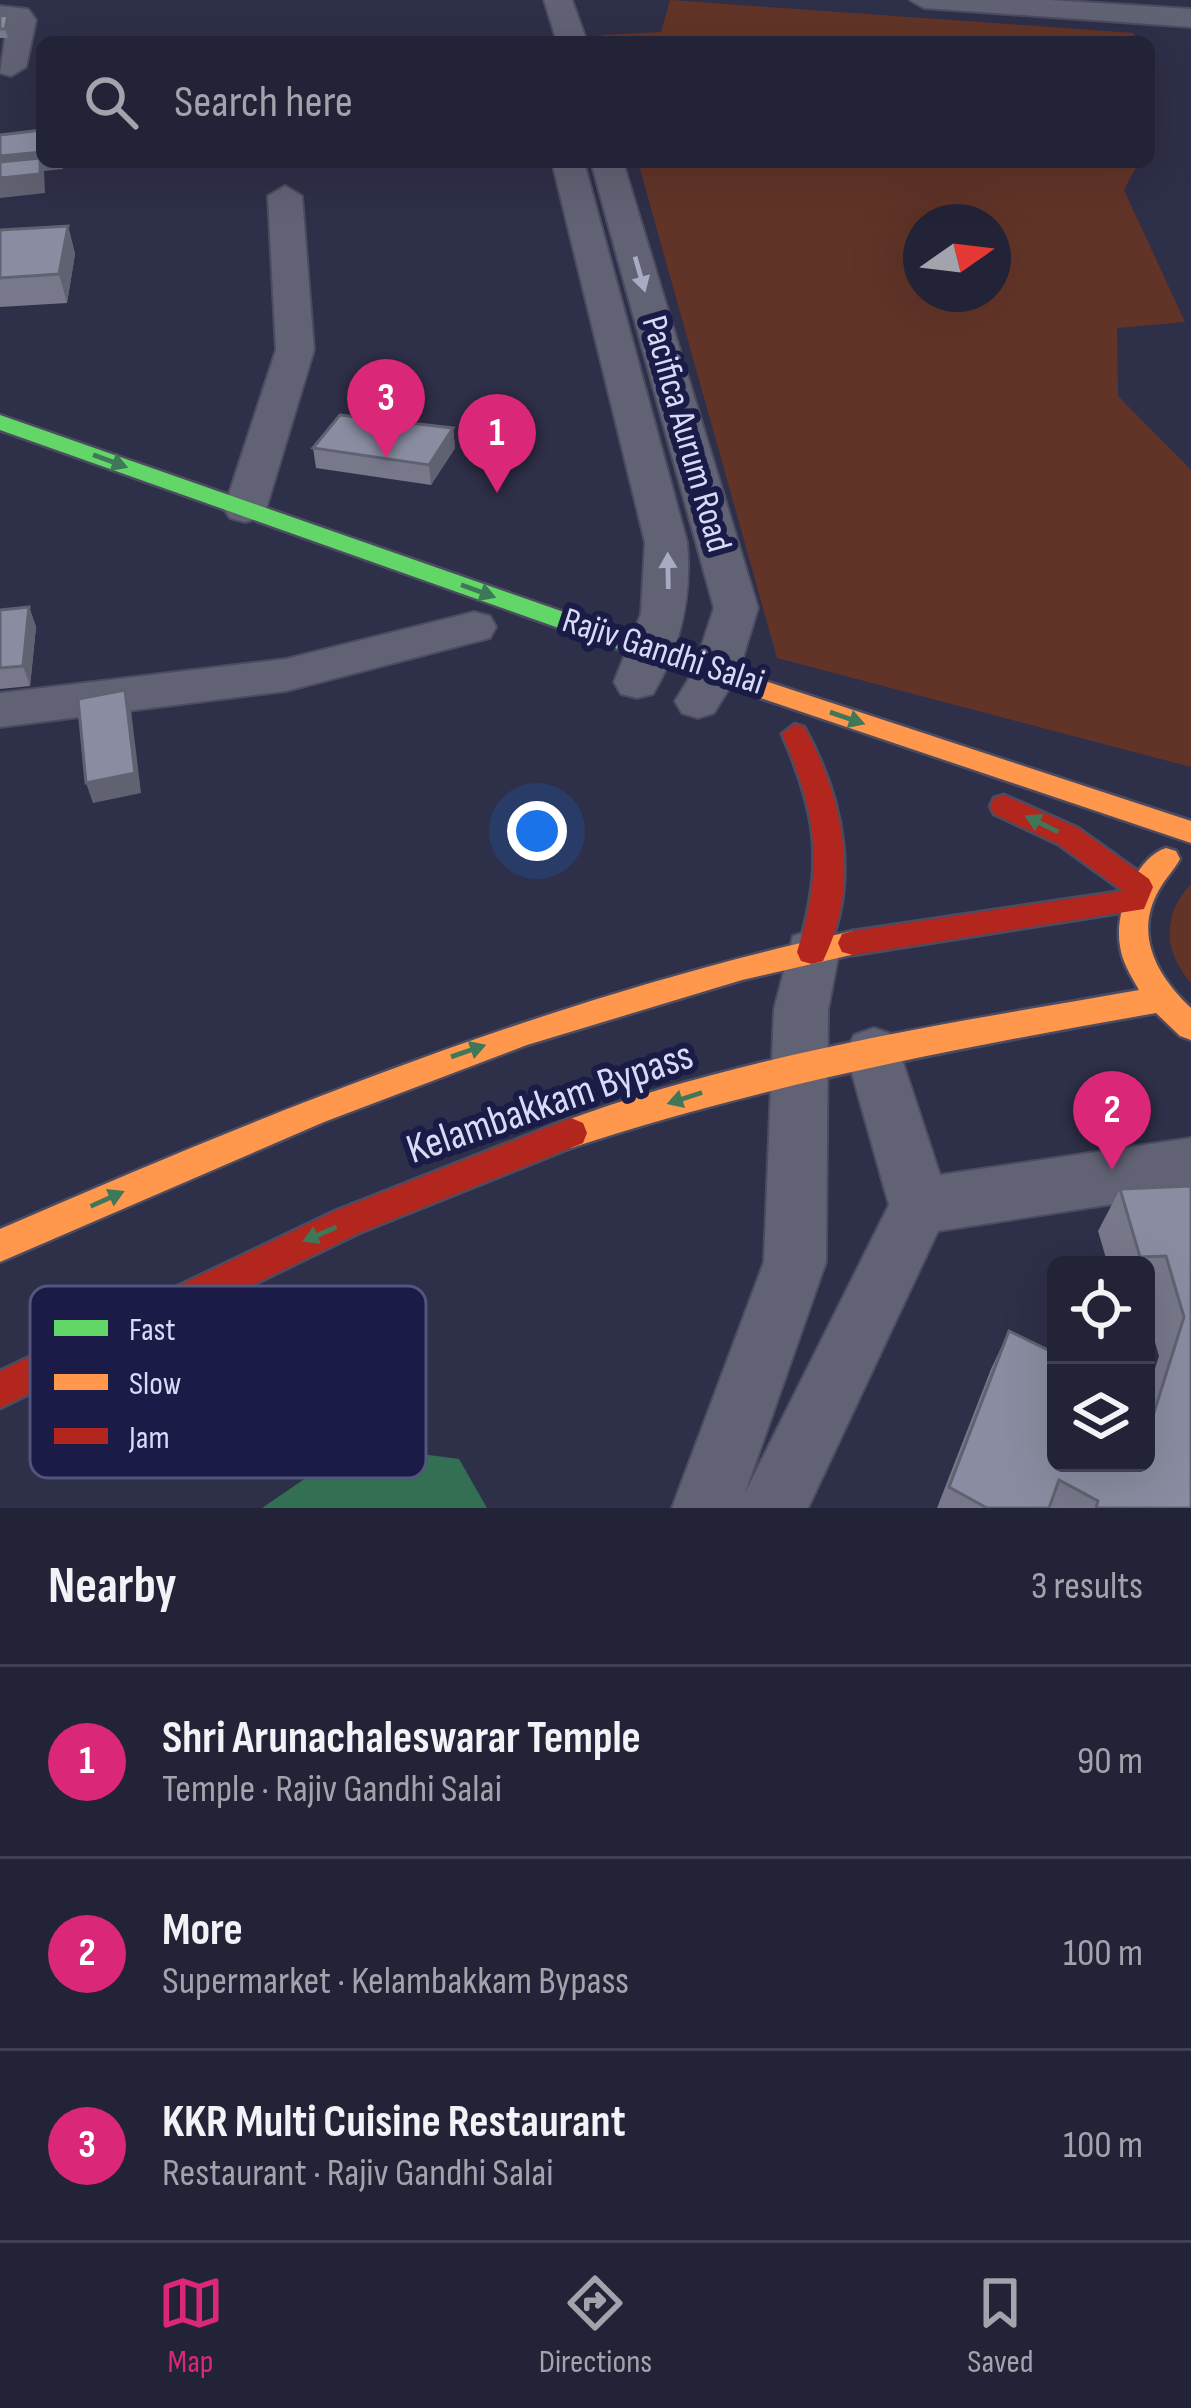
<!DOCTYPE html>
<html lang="en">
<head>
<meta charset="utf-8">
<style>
	:root { --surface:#222336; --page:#2e2f42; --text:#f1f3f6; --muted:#a2a4ad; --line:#3f4051; --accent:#db2777 }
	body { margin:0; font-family:"Sofia Sans Condensed",sans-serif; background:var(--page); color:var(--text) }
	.controls { position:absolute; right:36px; bottom:36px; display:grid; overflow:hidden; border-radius:18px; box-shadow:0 12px 48px #0002 }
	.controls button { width:108px; height:108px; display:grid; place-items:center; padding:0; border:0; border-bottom:3px solid var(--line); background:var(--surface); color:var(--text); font:60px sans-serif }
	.compass { position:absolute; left:903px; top:204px; width:108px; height:108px; border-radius:50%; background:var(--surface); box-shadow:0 12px 48px #0002; rotate:76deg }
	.you { position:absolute; left:537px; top:831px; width:42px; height:42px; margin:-30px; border:9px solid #fff; border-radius:50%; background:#1a73e8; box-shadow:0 0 0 18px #1a73e833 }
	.badge { display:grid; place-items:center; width:78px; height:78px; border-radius:50%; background:var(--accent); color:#fff; font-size:39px; font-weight:700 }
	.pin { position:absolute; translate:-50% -99px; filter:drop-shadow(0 3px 6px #0008) }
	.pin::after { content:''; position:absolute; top:63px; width:42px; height:36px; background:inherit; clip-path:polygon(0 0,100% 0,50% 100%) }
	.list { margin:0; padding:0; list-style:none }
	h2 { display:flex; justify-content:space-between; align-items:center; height:156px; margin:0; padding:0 48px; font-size:51px }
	h2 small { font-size:39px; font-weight:400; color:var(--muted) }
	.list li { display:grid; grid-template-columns:78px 1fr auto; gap:36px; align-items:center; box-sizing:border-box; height:192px; padding:0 48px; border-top:3px solid var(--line) }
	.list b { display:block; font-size:45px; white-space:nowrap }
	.list p { margin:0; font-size:39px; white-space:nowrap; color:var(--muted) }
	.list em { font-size:39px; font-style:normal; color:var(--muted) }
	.icon { flex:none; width:66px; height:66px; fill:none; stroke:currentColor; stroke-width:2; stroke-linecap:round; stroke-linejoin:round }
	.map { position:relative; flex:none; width:1191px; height:1508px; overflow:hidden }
	.search { position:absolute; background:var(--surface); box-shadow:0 12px 48px #0002; left:36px; right:36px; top:36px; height:132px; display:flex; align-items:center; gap:30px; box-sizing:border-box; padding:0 42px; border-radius:18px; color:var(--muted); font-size:45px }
	.sheet { height:732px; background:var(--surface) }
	nav { display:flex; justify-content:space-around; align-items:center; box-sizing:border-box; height:168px; border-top:3px solid var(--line); background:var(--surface); font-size:33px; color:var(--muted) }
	nav a { display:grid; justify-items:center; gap:6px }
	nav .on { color:var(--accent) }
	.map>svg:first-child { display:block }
</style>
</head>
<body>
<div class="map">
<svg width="1191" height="1508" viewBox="0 0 1191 1508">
	<rect width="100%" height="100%" fill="#2e2f48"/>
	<path fill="#623428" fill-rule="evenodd" d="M670,0L1134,33L1135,42H604L602,35L661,32Z
		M638,162H1139L1124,190L1185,322L1117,328L1118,396L1191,470V767L777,658ZM993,222V294H921V222Z
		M1191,884V983C1163,951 1162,915 1191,884Z"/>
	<path fill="#336f52" d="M354,1445L459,1459L487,1508H262Z"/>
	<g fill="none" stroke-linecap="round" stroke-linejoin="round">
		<g stroke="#4b4b61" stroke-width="4">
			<path id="street" d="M544,0H572L587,42H557Z
				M910,0H1050L1191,9V27L924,8Z
				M0,6L28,9L36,20L26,67L11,76L0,73L7,24H0Z
				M552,162H584L687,542C692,597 681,646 653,694L637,698L621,694L614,682L641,614L645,542Z
				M591,162H623L758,608L738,674L714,713L698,718L682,713L675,701L693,672L714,608Z
				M285,186L302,196L314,350L266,509L260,518L245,522L230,518L224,509L276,350L268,196Z
				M474,612L490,616L496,627L490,638L286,691L0,727V693L286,659Z
				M812,930L831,936L839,952L828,1010L826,1262L745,1493L889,1205L846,1052L854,1035L874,1028L894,1035L940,1175L1191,1138V1192L938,1231L808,1508H672L764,1262L774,1010L793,936Z"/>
		</g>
		<g stroke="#4b4b61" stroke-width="5">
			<path id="fast" d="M0,415L701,660L705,666L701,672H683L0,430Z"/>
		</g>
		<g stroke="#4b4b61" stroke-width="5">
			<path id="slow" d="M692,657L1191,821V843L683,672L679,666L683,660Z
				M1166,848L1176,851L1180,859C1174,870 1165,879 1159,890C1133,935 1158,977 1191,1008V1040L1180,1036L1156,1013C958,1048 762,1085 571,1148L559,1143L555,1133L559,1123C745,1054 945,1024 1139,990C1131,976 1122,962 1120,946C1114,915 1134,858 1166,848Z
				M853,931L864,934L868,943L864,952L742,980L527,1045L324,1122L0,1262V1229C278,1108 556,996 853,931Z"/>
		</g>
		<g stroke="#4b4b61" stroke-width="5">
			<path id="jam" d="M795,724L804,727C844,799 861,884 823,961L812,964L801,961L797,952C824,866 818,816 782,734Z
				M1004,795L1078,828L1149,879L1153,887L1144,909L853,955L842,952L838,943L842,934L853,931L1123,891L1058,844L994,814L990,806L994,798Z
				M571,1118L583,1123L587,1133L583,1143L359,1233L0,1408V1371L335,1211Z"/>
		</g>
		<use href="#street" fill="#616274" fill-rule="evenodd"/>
		<use href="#fast" fill="#63d668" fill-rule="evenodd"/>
		<use href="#slow" fill="#ff974d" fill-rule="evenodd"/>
		<use href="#jam" fill="#b3261e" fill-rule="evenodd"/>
	</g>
	<path fill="#77788a" d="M8,15L11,25L8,38H0V16Z
		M68,226L75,254L67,303L0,307V230Z
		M453,428L455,448L431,485L316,468L313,448Z
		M29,607L36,627L30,686L0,689V610Z
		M1191,1186V1508H937L991,1369L1009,1331L1056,1463H1146V1396L1159,1356L1146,1311V1265H1108L1098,1231L1120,1189Z"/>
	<path fill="#616271" d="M8,15L11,25L8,38L5,29Z
		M42,152V162H63V169L44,171L45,193L0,198V156Z
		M68,226L75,254L67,303L59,274Z
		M453,428L455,448L431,485L429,465Z
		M29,607L36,627L30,686L23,666Z
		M125,690L131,710L141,793L93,803L86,783Z"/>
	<path fill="#8a8ca1" stroke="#616271" stroke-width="3" d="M8,15L5,29H0V16Z
		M42,130V152L0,156V135Z
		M40,158V174L0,178V162Z
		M68,226L59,274L0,278V230Z
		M340,415L453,428L429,465L313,448Z
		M29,607L23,666L0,668V610Z
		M125,690L135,773L86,783L78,699Z
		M1191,1186V1508H1096L1098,1501L1059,1480L1049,1508H987L949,1487L1009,1331L1056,1354V1463H1146V1438L1184,1317L1166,1256L1140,1257L1120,1189Z"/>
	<defs><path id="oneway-solid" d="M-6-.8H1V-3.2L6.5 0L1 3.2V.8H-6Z" transform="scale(3)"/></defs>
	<g fill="#a8abc3">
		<use href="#oneway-solid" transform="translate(640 274) rotate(74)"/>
		<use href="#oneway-solid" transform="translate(668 571) rotate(-91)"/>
	</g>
	<g fill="#3f7858">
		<use href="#oneway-solid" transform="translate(110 461) rotate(20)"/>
		<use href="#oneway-solid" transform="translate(478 591) rotate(20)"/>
		<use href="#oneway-solid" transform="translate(847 718) rotate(19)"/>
		<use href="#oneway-solid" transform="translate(1042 824) rotate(-154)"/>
		<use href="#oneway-solid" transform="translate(468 1051) rotate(-19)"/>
		<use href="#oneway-solid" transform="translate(685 1098) rotate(162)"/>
		<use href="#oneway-solid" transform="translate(107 1199) rotate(-24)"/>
		<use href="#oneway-solid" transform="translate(320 1234) rotate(157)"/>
	</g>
	<g text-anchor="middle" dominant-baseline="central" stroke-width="12" stroke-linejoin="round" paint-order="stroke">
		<g font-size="36" fill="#d7dbf8" stroke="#1b1b47">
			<text transform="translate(686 434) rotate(74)">Pacifica Aurum Road</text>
			<text transform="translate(663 652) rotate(18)">Rajiv Gandhi Salai</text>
		</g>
		<g font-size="42" fill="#d7dbf8" stroke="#1b1b47">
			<text transform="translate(550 1103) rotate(-19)">Kelambakkam Bypass</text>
		</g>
	</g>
	<rect x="30" y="1286" width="396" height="192" rx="18" fill="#1b1b47" stroke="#53557c" stroke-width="3"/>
	<rect x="54" y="1320" width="54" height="16" fill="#63d668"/>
	<rect x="54" y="1374" width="54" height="16" fill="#ff974d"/>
	<rect x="54" y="1428" width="54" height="16" fill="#b3261e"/>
	<g font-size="33" fill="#d7dbf8">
		<text x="129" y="1340">Fast</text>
		<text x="129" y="1394">Slow</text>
		<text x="129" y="1448">Jam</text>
	</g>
</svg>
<div class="controls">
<button><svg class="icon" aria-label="locate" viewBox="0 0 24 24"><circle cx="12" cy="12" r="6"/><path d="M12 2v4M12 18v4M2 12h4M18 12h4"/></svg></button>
<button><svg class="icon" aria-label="layers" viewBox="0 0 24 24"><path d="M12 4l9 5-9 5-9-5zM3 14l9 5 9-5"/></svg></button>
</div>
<svg class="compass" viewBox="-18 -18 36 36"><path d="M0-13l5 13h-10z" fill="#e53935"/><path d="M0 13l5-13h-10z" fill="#a2a4ad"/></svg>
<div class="you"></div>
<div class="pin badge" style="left:497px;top:493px">1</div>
<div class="pin badge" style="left:1112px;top:1170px">2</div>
<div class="pin badge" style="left:386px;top:458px">3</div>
<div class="search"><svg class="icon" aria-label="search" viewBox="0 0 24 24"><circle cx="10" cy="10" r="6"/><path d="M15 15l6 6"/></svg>Search here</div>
</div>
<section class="sheet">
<h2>Nearby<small>3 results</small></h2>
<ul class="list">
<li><span class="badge">1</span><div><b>Shri Arunachaleswarar Temple</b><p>Temple · Rajiv Gandhi Salai</p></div><em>90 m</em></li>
<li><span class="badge">2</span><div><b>More</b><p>Supermarket · Kelambakkam Bypass</p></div><em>100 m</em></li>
<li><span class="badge">3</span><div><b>KKR Multi Cuisine Restaurant</b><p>Restaurant · Rajiv Gandhi Salai</p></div><em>100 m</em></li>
</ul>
</section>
<nav>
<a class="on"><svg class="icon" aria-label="map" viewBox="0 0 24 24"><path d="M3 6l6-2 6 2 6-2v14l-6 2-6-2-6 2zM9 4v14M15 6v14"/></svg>Map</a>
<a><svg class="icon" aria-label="directions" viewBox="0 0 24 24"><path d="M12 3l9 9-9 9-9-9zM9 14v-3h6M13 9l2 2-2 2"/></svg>Directions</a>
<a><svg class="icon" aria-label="saved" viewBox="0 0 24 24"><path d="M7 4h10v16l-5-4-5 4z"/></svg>Saved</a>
</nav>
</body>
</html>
